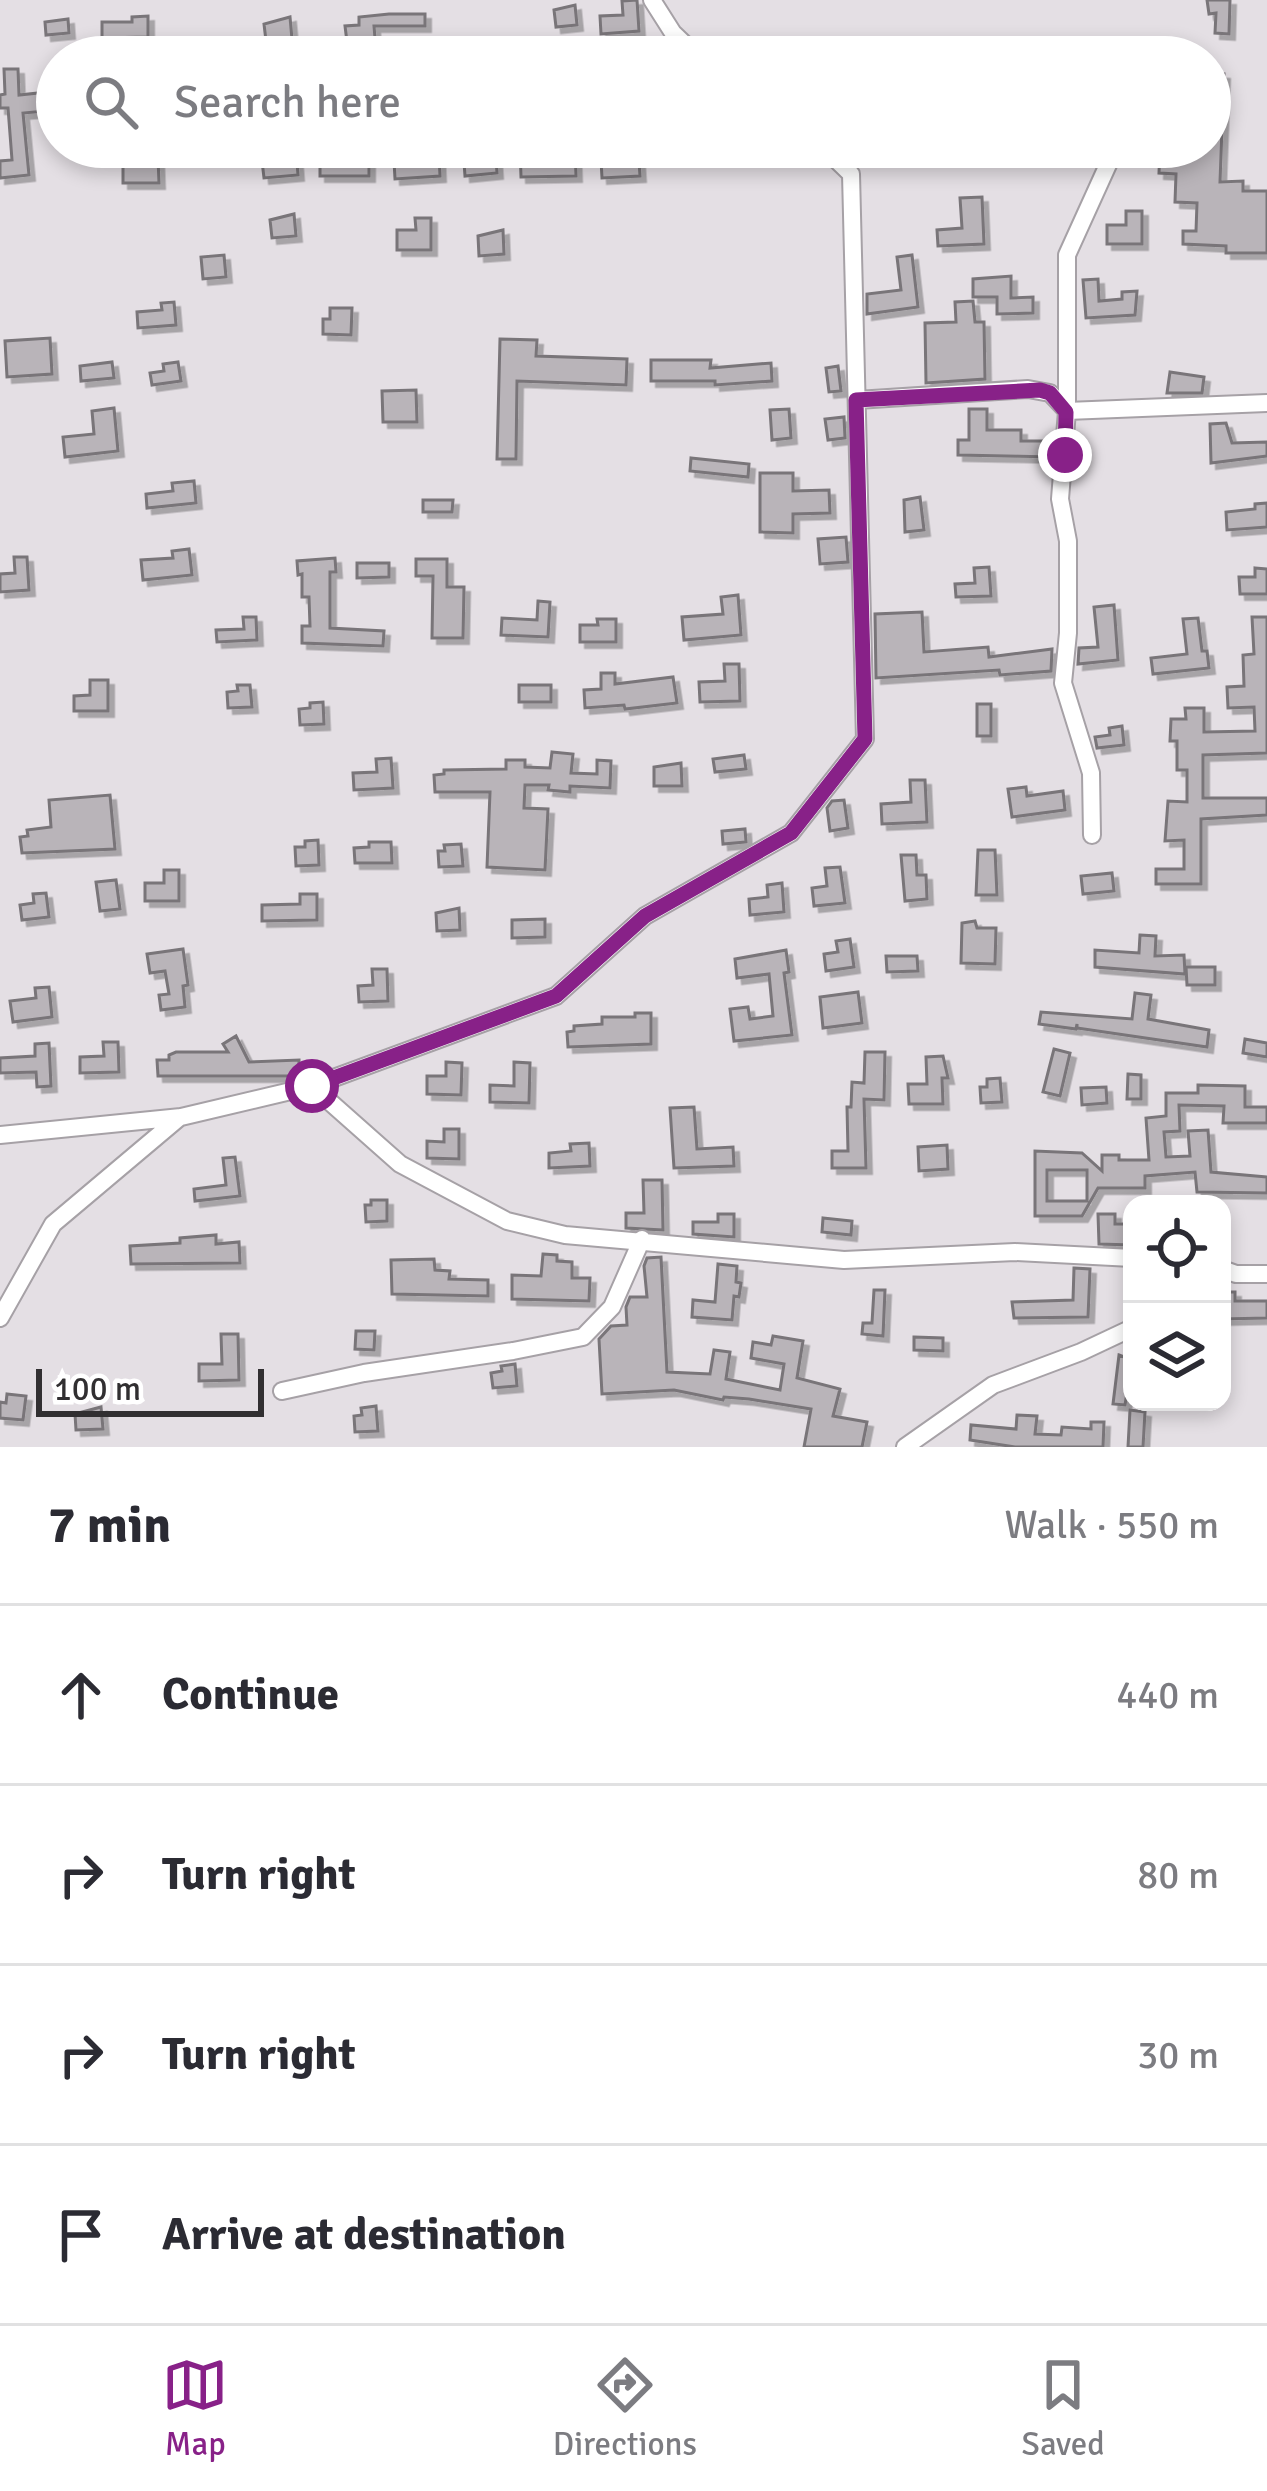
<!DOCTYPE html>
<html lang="en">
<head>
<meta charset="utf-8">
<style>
	:root { --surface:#fff; --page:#f7f7f7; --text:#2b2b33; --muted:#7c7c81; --line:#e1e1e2; --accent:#882188 }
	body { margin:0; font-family:Signika,sans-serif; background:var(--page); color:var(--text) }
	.controls { position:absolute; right:36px; bottom:36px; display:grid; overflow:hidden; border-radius:24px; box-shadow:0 6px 18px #0003 }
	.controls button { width:108px; height:108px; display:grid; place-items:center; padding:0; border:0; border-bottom:3px solid var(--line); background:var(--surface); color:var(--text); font:60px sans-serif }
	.scale { position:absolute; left:36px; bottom:30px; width:228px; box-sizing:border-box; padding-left:12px; border:6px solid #312f31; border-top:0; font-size:33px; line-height:42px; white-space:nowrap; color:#312f31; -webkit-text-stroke:9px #fff; paint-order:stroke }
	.stop { position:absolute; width:36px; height:36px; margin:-27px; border:9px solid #882188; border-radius:50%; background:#fff }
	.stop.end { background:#882188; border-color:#fff; box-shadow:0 3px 12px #0008 }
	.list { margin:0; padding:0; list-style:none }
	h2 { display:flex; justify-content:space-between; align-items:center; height:156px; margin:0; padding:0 48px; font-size:51px }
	h2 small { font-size:39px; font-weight:400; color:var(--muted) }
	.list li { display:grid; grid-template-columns:78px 1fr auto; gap:36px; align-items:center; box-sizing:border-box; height:180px; padding:0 48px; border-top:3px solid var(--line) }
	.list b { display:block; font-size:45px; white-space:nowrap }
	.list em { font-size:39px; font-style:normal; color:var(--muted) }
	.icon { flex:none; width:66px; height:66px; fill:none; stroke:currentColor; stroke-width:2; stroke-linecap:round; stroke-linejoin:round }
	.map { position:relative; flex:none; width:1267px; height:1447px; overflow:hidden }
	.search { position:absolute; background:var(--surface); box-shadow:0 6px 18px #0003; left:36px; right:36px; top:36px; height:132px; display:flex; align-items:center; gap:30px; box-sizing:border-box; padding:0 42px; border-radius:66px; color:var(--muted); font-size:45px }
	.sheet { height:876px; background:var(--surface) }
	nav { display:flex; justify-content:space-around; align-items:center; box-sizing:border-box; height:168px; border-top:3px solid var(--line); background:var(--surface); font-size:33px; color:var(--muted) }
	nav a { display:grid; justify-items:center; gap:6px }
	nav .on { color:var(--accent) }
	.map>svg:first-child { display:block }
</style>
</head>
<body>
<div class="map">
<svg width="1267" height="1447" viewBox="0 0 1267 1447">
	<defs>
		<filter id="shadow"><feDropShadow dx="5.5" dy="5.5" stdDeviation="0" flood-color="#0004"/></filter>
	</defs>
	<rect width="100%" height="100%" fill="#e4dfe4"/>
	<path fill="#b9b4b9" stroke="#797579" stroke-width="3" fill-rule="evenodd" filter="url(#shadow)" d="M637,0L639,31L601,34L600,16L623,15L622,1Z
		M1207,0H1230L1229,34L1215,33L1216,13L1209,14Z
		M575,5L577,25L556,27L554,10Z
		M389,14H425V26H374L375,38L347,42L345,26L359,25V17Z
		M148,16V37L102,38V22H132V17Z
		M290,17L292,39L266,41L264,24Z
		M68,19L69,33L46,35L45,22Z
		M4,69H18L19,95L57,91V110L23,113L29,175L0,178V161L12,160L8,108H0V95L5,94Z
		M1210,73L1224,74L1220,182L1243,181V191H1267V253H1226V246L1183,244V231H1196L1197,203L1175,202L1176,174L1159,173L1160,147H1210Z
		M400,147H420V156L439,155L440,176L395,179L394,161L400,160Z
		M520,147H575L576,176L521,177Z
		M623,147H638L640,176L602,178L601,160L623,159Z
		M296,151L298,175L264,178L262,161L285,159L284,152Z
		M354,154H369V176H320V157H354Z
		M141,158H158L159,183H123V165H141Z
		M496,159L497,173L465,176L464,162Z
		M982,197L984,244L938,246L937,230L962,228L960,198Z
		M1126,211H1142V244H1107V225H1126Z
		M294,214L296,236L272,238L270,220Z
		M415,218H431V250H397V230H416Z
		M503,230L504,254L479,256L478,236Z
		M224,255L226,277L203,279L201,257Z
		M912,255L918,307L867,314V294L901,290L897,257Z
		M1011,276V298L1033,297V313L997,314V297H973V279Z
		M1098,279L1099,301L1122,299V292L1137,291L1135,315L1086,318L1083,280Z
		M973,301L975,322H984L985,379L926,383L925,323L956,322L955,302Z
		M174,302L176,325L138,328L137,312L162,310L161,303Z
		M330,308H352L351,335L323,334V319H330Z
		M50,338L52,374L7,377L5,341Z
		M500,339L537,340L536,356L627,359L626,385L517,381L516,459H497Z
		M651,360H711L710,368L771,363L772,381L715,385V381H651Z
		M112,362L114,378L81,381L80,366Z
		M178,362L181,381L152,385L150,373L164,371L163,364Z
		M838,366L841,391L829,392L826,368Z
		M1170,372L1204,377L1202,393H1167Z
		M416,390L417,422H383L382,391Z
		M114,408L118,451L65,457L63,437L94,434L92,411Z
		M789,409L791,438L772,440L770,410Z
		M969,409H987V430H1021V441H1051V457L958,455V440H969Z
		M844,417L845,438L828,440L825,419Z
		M1226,423L1232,443L1267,442V456L1211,463L1210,424Z
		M691,458L749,464L748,477L690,471Z
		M760,473H793V491L829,490L830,513L793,514V533L760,532Z
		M194,481L196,503L147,508L146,494L173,491L172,483Z
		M920,497L924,530L905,532L904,500Z
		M423,500H453L452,512H423Z
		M1267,503V527L1227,530L1226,512L1255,509V504Z
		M846,537L848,562L820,564L818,539Z
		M189,549L192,575L143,580L141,560L173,558L172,551Z
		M14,557H27L29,590L0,592V574L15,573Z
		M335,558L336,572H330V628L384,631L383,646L302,643V626H310L309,597H302V574L298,575L297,561Z
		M416,559H447V587H464L463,638H432L433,576H416Z
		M357,563H389V577L357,578Z
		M989,567L991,596L956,597L955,584L975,583L974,568Z
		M1255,568L1267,569V594H1240L1239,577H1255Z
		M738,595L741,635L684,640L682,617L723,614L721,597Z
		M538,601L550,602L548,637L501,635L502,618L537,620Z
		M1114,605L1118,660L1078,664L1079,648L1098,647L1094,607Z
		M922,612L924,652L988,647L989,657L1052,649L1051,671L1000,675L999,670L876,678L875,614Z
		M243,617H256L257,640L217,642L216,630L244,629Z
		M1252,617H1267V753L1203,755V798H1267V815L1201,819V884H1156V869H1184V840L1165,841L1168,801L1187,802V770H1177V741H1170L1171,719H1186L1185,708H1204V732L1255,731L1254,707L1228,708L1227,687L1244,686L1243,655L1254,654Z
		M1198,618L1202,651H1207L1209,668L1153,674L1151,658L1187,654L1183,619Z
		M597,619H616V642H580V625H598Z
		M724,664H739L740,701L700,702L699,682L725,681Z
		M601,673H615V684L673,677L677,703L625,709L624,705L585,708L584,690L601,689Z
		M90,680H108V711H74V696L90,695Z
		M237,685H250L252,707L228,708L227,692L238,691Z
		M519,685H551V702H519Z
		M323,702L324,724L300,725L299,709L310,708V703Z
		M977,704H991V736H977Z
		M1122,726L1124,745L1097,748L1095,737L1110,735L1109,728Z
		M552,752L573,754L571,773L597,774V760L611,761L610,788L570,786V792L548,790L549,785H525L524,808L548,809L545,870L487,867L490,792H435L434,775L444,774V770L506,769V760H525V767L550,768Z
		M744,755L746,769L715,772L713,759Z
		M391,758L393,788L354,790L353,773L377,772L376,759Z
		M681,763L682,786H654V767Z
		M910,780H925L927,822L882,824L881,804L911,802Z
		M1026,787L1027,796L1063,791L1065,810L1012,817L1008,789Z
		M110,795L115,849L22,853L20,837L28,836L27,830L51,827L49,800Z
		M844,800L848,828L830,831L827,808L832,801Z
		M745,829L746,842L723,844L722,831Z
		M318,840L319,865L296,866L295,847H305V841Z
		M369,842H391L392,863H355L354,848L369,847Z
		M461,844L463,866L439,867L438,851H445L444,845Z
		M978,850H995L997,895H976Z
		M901,855H916L917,875H926L927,899L905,901Z
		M840,867L845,903L814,906L812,888L827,886L825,868Z
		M164,870H179V901H145V883H164Z
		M1112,873L1114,891L1083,894L1081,876Z
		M116,880L120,909L100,911L96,882Z
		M782,883L784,912L750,915L749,899L768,897L767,885Z
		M46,893L49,917L22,920L20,905L34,903L33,894Z
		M300,894H317V920L262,921V905L300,904Z
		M459,908L460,930L437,931L436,913Z
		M545,919V937L512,938V920Z
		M975,921L977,928H996L995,964L961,963L962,923Z
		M1140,935L1156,936L1155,956L1184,955L1185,974L1095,967V950L1139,953Z
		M850,939L854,967L826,971L824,954L838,952L836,941Z
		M183,949L188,985L183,986L185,1007L161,1010L159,995L169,994L165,971L150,973L147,954Z
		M786,950L789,972L784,973L792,1035L734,1041L730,1009L748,1007L750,1019L773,1016L769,974L737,978L735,959Z
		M886,956H917L918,971L887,972Z
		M1186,967H1215V985H1187Z
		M372,969H387L388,1001L359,1002L358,986L373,985Z
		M49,987L52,1017L13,1022L10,1001L36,998L35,988Z
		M858,992L862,1023L823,1028L820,997Z
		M1135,993L1151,995L1148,1019L1209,1030L1207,1047L1077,1028V1024L1076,1029L1039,1024L1041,1012L1132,1019Z
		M635,1013H651V1044L568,1047L567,1032L574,1031V1026L602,1024V1017H635Z
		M236,1036L249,1062L299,1060V1076H158L157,1060H169V1055L176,1052H228L223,1044Z
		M1245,1039L1267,1043V1057L1243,1053Z
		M103,1042H118L119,1072L80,1073V1057L104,1056Z
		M49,1043L51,1086L37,1087L36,1072L0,1073V1058L35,1056V1044Z
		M1054,1049L1070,1053L1060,1096L1043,1092Z
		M865,1052H885L884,1100L864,1099L866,1168H832V1151H848L847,1107H851L852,1082L864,1083Z
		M943,1056L948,1078H942L943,1104H909L908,1084H927L926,1057Z
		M446,1062L462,1063L461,1095L427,1094V1076H446Z
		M514,1062L530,1063L529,1103L490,1102V1085L514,1086Z
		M1128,1074L1141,1075V1099H1127Z
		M1000,1078L1002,1102L981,1103L980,1087H987V1079Z
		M1198,1085L1245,1086V1107H1267V1123H1223L1224,1106L1179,1105L1180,1131L1164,1132L1166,1157L1190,1156L1188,1131L1208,1130L1211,1172L1267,1177V1193L1197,1192L1195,1172L1145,1176V1188H1098L1082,1216H1035V1151L1082,1153L1102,1171V1155H1119V1160H1149L1146,1118L1166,1116V1093H1198ZM1047,1170H1087V1201H1047Z
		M1106,1087L1107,1103L1082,1105L1081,1088Z
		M694,1107L697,1149L733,1147L734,1166L674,1168L670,1108Z
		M444,1129H459V1159L427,1158V1141L444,1142Z
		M589,1143L590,1166L549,1168V1153L571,1151L570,1144Z
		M947,1145L948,1169L919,1171L918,1147Z
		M235,1157L240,1196L195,1201L194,1189L226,1185L223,1158Z
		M643,1180H662L663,1230L626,1228V1213H644Z
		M371,1200H387V1221L366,1222L365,1205H371Z
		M718,1214H734V1237L693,1234V1222H718Z
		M1098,1214H1115V1224H1132V1245L1099,1244Z
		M823,1218L852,1221L851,1235L822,1232Z
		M216,1235V1244L239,1242L240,1263L131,1264L130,1246L180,1243V1238Z
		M543,1254L557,1255V1261L572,1262V1278H590L589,1301L512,1299V1275L541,1276Z
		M661,1257L667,1372L710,1374L714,1350L730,1352L726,1379L780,1390L784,1364L751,1358L753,1342L771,1345L773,1336L803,1341L797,1378L840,1389L833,1416L867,1422L862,1447H804L811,1409L749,1399L724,1397L723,1400L674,1390L602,1394L599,1339L611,1326L627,1325L626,1307L630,1297H647L644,1266L647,1258Z
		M434,1259L435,1270L450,1271L449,1279L488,1280V1296L392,1294L391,1260Z
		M718,1264L737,1266L736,1282L741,1283L739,1297L734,1296L732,1320L692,1317L693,1300L715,1302Z
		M1074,1268L1090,1269L1088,1317L1014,1318L1012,1302L1073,1300Z
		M874,1290H885L883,1336L862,1334L863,1323H872Z
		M1222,1292H1235V1301H1267V1318L1222,1319Z
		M356,1331H375L374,1350L355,1349Z
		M221,1334H238L239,1380L199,1381V1364H222Z
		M914,1337L943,1338V1351L914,1350Z
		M1119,1355L1132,1360L1125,1405L1113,1404Z
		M515,1364L517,1386L493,1388L491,1373L502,1371L501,1366Z
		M7,1394L26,1396L23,1420L0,1418V1402L6,1403Z
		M376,1406L378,1431L355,1432L354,1416L362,1415L361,1408Z
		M101,1407L103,1429L76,1430L75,1414Z
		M1130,1410L1145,1412L1143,1447H1128Z
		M1017,1415L1037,1416L1035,1434L1061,1435L1062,1427L1091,1429V1422H1104L1103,1447H1015L970,1440L971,1425L1016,1429Z"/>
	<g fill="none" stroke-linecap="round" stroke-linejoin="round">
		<g stroke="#a6a1a6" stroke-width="20">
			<path id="street" d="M652,0L673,33L698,57
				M857,400L1028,389L1050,393L1067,411L1267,403
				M1092,835L1091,773L1063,683L1068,633V541L1060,499L1067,411V255L1116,147
				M312,1086L400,1164L507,1221L565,1235L844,1260L1015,1252L1132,1258
				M0,1135L181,1117L312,1086L556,996L645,916L791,833L865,739L851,174L823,147
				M1222,1269L1236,1274H1267
				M0,1318L53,1224L180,1117
				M282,1391L364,1373L513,1351L583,1337L612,1307L642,1239
				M905,1447L993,1385L1081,1352L1132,1328"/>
		</g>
		<use href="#street" stroke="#fff" stroke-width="16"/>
	</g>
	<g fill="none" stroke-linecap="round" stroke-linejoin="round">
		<path stroke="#882188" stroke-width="15" d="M312,1086L556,996L645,916L791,833L865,739L856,400L1040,390L1050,393L1066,412L1065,455"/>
	</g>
</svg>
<div class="controls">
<button><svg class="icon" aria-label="locate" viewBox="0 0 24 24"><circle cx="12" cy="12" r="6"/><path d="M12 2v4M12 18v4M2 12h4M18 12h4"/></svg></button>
<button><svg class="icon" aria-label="layers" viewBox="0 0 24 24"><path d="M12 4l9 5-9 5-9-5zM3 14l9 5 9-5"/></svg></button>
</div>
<div class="scale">100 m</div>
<div class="stop" style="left:312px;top:1086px"></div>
<div class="stop end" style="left:1065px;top:455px"></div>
<div class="search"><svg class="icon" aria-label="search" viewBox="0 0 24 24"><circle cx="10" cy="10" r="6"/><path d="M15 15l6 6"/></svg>Search here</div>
</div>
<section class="sheet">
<h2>7 min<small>Walk · 550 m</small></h2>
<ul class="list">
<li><svg class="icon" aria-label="ahead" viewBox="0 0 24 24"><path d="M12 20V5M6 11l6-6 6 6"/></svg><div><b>Continue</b></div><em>440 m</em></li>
<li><svg class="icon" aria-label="right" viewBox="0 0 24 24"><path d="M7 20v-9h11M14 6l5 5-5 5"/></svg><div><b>Turn right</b></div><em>80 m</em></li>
<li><svg class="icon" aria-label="right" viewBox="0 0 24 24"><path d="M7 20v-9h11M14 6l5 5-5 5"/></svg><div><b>Turn right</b></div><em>30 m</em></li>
<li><svg class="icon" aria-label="arrive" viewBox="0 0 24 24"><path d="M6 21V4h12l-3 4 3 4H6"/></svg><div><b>Arrive at destination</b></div></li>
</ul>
</section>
<nav>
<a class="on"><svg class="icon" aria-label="map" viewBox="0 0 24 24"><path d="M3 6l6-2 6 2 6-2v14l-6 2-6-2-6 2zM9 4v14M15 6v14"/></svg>Map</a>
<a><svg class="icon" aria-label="directions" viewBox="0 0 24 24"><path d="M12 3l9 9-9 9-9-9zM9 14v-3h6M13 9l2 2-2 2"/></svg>Directions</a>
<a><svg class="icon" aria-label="saved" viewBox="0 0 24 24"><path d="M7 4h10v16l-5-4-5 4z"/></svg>Saved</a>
</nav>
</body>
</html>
